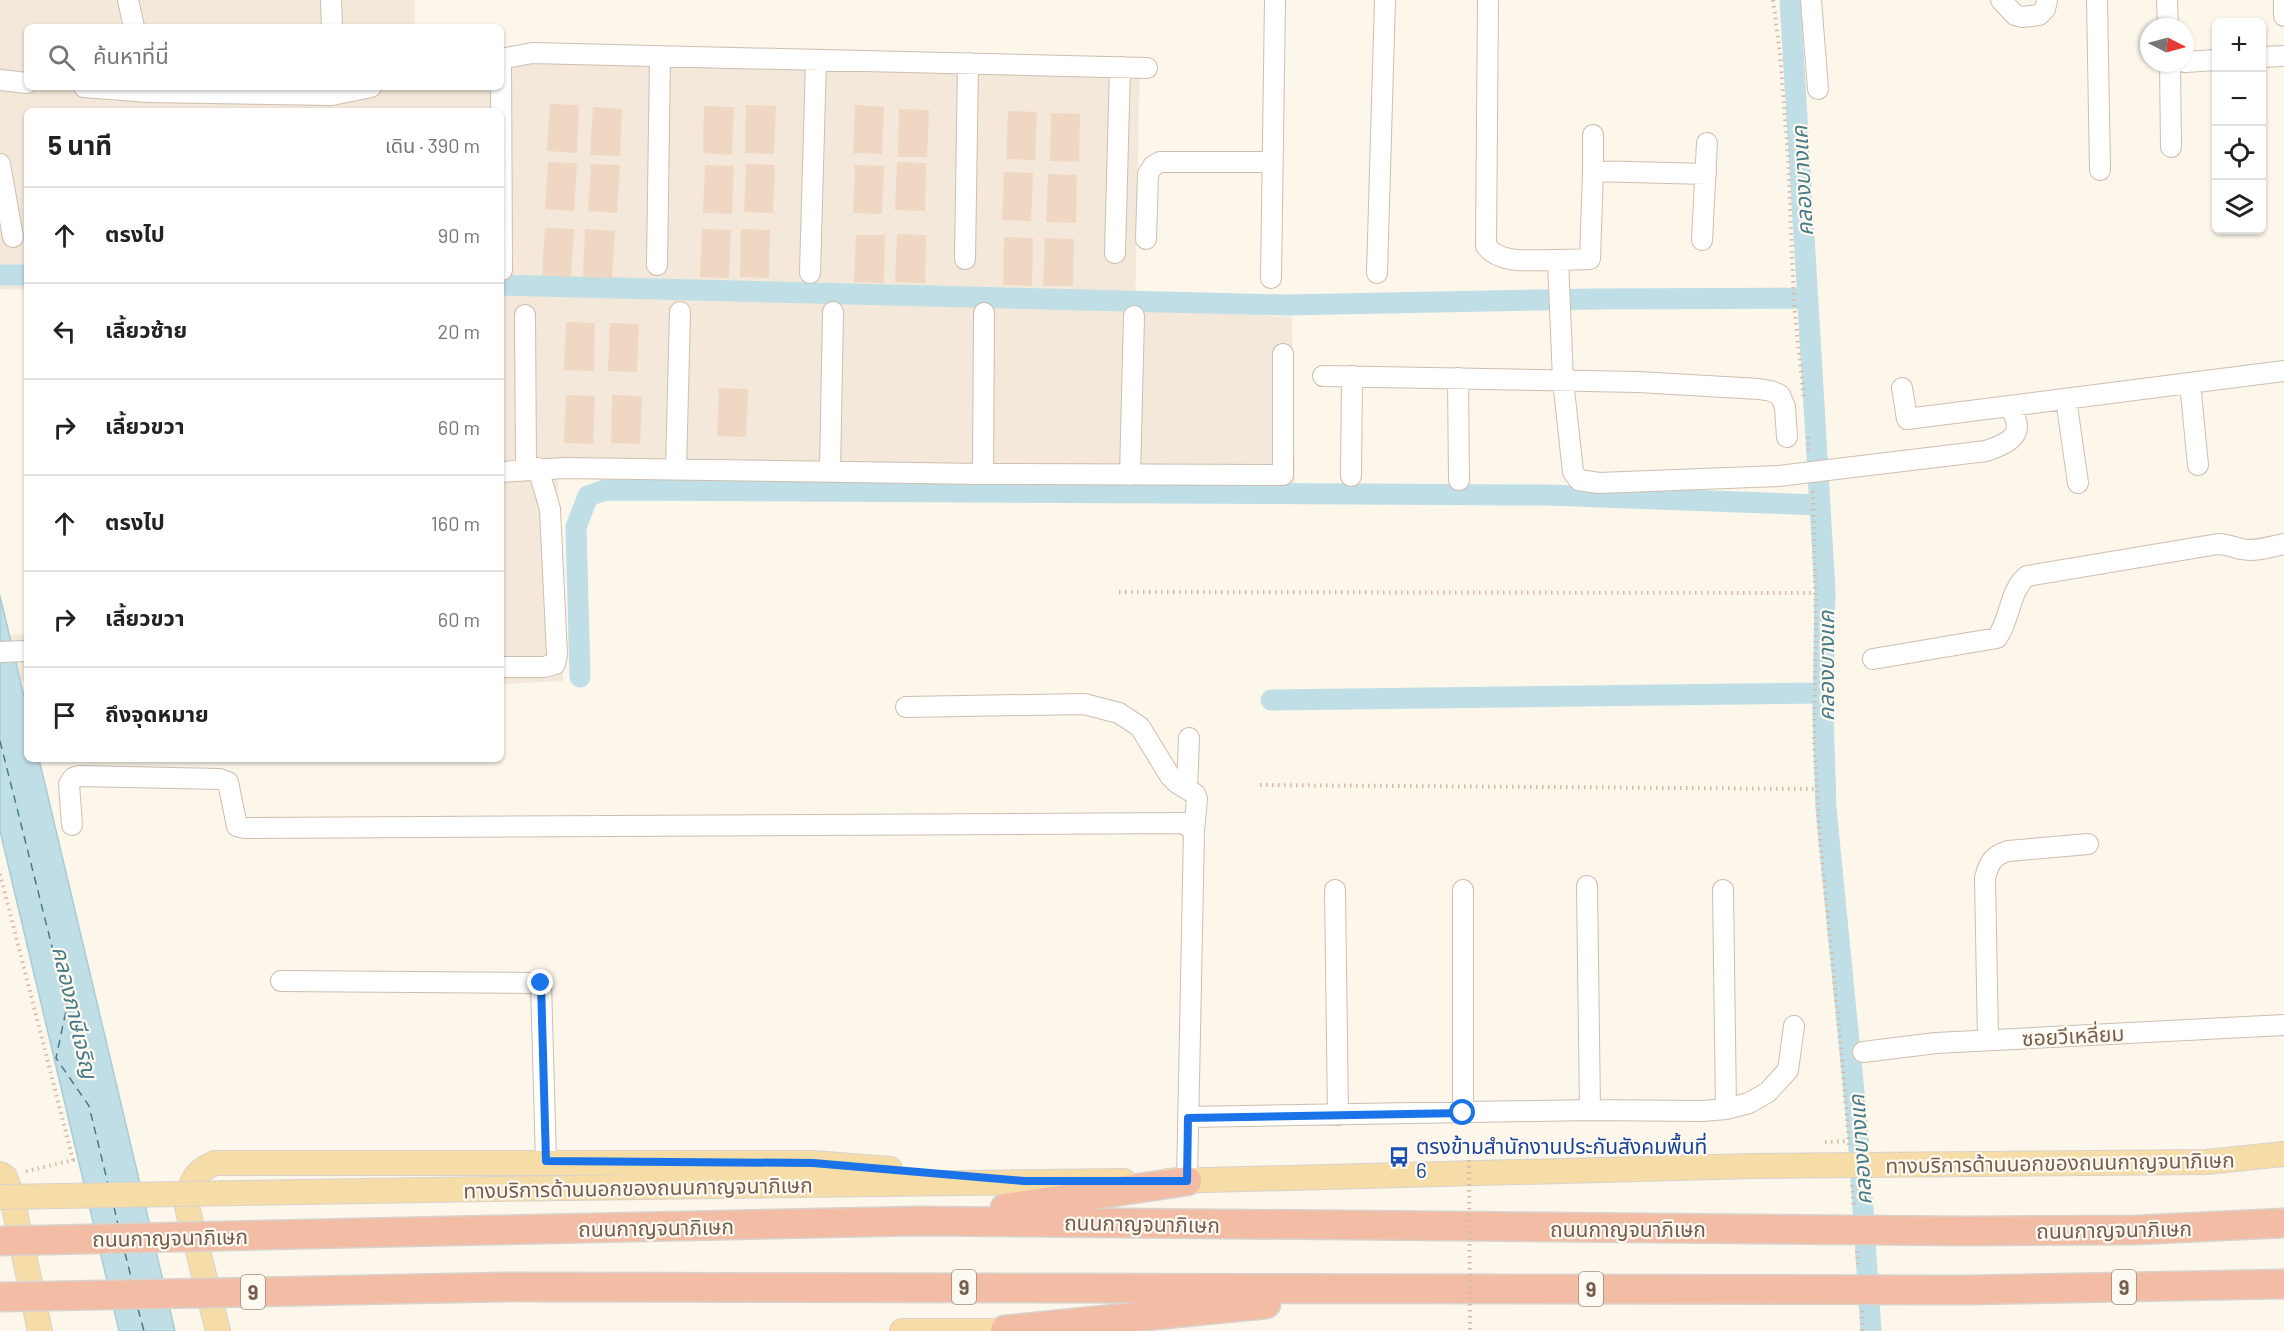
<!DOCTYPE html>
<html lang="th">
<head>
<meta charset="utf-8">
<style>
	:root { --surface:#fff; --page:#f2f2f2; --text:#222; --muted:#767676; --line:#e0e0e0 }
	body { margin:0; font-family:Barlow,"Noto Sans Thai",sans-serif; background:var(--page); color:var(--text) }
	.controls { position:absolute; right:18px; top:18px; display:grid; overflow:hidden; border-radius:9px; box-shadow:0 2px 4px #0004 }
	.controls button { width:54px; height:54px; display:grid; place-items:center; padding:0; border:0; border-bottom:2px solid var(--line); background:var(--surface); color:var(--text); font:30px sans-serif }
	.compass { position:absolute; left:2140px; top:18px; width:54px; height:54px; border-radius:50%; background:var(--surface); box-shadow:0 2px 4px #0004; rotate:96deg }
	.stop { position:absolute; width:18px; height:18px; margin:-14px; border:4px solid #1a73e8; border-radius:50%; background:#fff }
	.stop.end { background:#1a73e8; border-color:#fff; box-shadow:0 2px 6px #0008 }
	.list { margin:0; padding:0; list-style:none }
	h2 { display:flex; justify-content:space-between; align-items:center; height:78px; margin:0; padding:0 24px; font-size:26px }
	h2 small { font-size:20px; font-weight:400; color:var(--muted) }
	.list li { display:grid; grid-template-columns:39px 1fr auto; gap:18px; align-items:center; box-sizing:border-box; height:96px; padding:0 24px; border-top:2px solid var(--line) }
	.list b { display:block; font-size:22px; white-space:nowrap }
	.list em { font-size:20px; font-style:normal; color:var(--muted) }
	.icon { flex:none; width:33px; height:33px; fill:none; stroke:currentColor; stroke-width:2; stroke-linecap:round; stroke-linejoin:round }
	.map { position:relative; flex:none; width:2284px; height:1331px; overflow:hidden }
	.search { position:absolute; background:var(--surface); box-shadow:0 2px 4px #0004; left:24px; top:24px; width:480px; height:66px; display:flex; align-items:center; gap:15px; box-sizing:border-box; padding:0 21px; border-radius:9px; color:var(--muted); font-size:22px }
	.panel { position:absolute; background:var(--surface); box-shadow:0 2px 4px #0004; left:24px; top:108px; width:480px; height:654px; border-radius:9px }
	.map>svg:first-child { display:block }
</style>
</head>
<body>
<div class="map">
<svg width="2284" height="1331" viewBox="0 0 2284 1331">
	<rect width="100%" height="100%" fill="#fcf6eb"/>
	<path fill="#f3e8d9" d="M0,0H415V27H27V87H501V50L1140,59L1135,310L1292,317L1295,488L1079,494L558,477L563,681L501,684V111H27V290L0,289Z
		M27,634V681L0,682V635Z"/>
	<path fill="#bfdee5" stroke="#a6cdd6" stroke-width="1.5" d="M0,596L27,709V759H39L175,1331H119L0,831Z"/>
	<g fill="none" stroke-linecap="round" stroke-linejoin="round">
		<path stroke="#bfdee5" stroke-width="21" d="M1790,0L1825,591L1823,713L1826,808L1858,1133L1871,1331
			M0,275H27
			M501,285L1285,305L1592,299L1807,298
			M580,677L576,527L588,496L605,490L1547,495L1820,505
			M1271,700L1823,693"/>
		<path stroke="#487b88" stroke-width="1.5" stroke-dasharray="8 6" stroke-linecap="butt" d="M0,741L67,1006L56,1058L89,1106L108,1184
			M114,1207L118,1225
			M125,1253L132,1281
			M138,1309L144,1331"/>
	</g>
	<path fill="#f0d7c3" d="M550,104L579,105L577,153L547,151Z
		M746,105L776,106L774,154L745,153Z
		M855,105L884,107L882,154L853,153Z
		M704,106L734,107L732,155L703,153Z
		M593,107L622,109L620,156L590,155Z
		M899,109L929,110L927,157H898Z
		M1008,111L1037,112L1035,160L1006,159Z
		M1051,113L1080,114L1079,162L1050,161Z
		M548,162L577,163L574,211L545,209Z
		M897,162L926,163L925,211L895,210Z
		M591,164L620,165L617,213L588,211Z
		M746,164L775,165L773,213L744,212Z
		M705,165L734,166L732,214L703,213Z
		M855,165L884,166L882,214L853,213Z
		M1004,172L1033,173L1031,221L1002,220Z
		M1048,174L1077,175L1076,223L1046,222Z
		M545,228L574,229L571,277L542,275Z
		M585,229L615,231L612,278L583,277Z
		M702,229L731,230L729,278L700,277Z
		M741,229L770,230L769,278L740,277Z
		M897,234L926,235L925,283L895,282Z
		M856,235H885L884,283L854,282Z
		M1004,237L1033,238L1032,286L1003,285Z
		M1045,238L1074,239L1073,286H1043Z
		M566,322L595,323L594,371L564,370Z
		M610,323L639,324L637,372L608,371Z
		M719,388L748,389L746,437L717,436Z
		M566,395L595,396L593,444L564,443Z
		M612,395L642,396L640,444L611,443Z"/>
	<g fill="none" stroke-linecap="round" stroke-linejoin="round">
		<g stroke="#cebeb0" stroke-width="22">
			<path id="minor" d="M128,0L134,27
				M331,0L332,27
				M1488,0L1486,246C1502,266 1535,259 1558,260
				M1811,0L1818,89
				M2001,0L2015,15L2022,17L2039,15L2045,9L2047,0
				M2097,0L2100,170
				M2167,0L2168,27
				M2284,0V16
				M2262,57L2284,56
				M501,59L532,53L1147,68
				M501,59L502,270
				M2185,62L2216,60
				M2170,63L2171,147
				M0,80L27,83
				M84,87L148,92L332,95L371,87
				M0,164L13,237
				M1593,171V135
				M1706,174L1593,171L1590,259L1558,260L1563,380L1573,472L1579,480L1599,483L1778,476L1986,451C2010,443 2028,434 2009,406
				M1146,239L1148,174L1153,166L1160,162H1272
				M1702,240L1707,143
				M1115,253L1120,67
				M965,259L968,63
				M657,265L660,56
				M810,273L816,60
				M1377,273L1385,0
				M1271,278L1275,0
				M525,315L526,469
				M1323,376L1638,382L1759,389L1771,391L1780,395L1785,407L1787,437
				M1458,378L1459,480
				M2190,383L2198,465
				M1902,388L1907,419L2284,371
				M2066,399L2078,483
				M676,469L680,312
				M501,472L564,468L983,474L1283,475V354
				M830,472L833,312
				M983,474L984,313
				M1130,475L1134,316
				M1351,476L1352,376
				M0,652L27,651
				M1873,659L1997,638C2011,618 2009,591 2027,576L2218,544C2226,544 2233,547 2241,549C2255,552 2270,547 2284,544
				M501,667H544L555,664L557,655L550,509L538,468
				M906,707L1084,704L1119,713L1140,727L1170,776L1177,783L1195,794L1197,799L1194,831
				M1187,789L1189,738
				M72,825L69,784L73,778L79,776L220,779L228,782L237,826L245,828L1183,823L1194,831L1187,1181
				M1587,886L1590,1110
				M1335,890L1338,1115
				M1463,890V1113
				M281,981L541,983L546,1161
				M1988,1040L1985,878C1989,863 1992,856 2008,851L2088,844
				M1863,1052L1936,1043L2284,1025
				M1726,1109L1749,1103L1768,1092L1788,1070L1794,1026
				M1188,1117L1590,1110L1702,1111L1726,1109L1723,890"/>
		</g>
		<g stroke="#d9d2cd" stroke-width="26">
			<path id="major" d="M0,1174L5,1177L11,1193L40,1331
				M1168,1181L1754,1166L2207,1162L2284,1154
				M492,1189L1124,1181
				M218,1331L187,1207C190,1183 192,1173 215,1163H813L890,1169
				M902,1331H1024"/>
		</g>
		<g stroke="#d9d2cd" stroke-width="31">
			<path id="highway" d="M1005,1208L1187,1181
				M493,1230L917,1221L1966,1231L2136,1230L2284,1223
				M505,1287L1965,1290L2284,1284
				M1005,1330L1266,1304"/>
		</g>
		<path stroke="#d5baa6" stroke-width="4" stroke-dasharray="1.5 4.5" stroke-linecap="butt" d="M1773,0L1780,54L1788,156L1794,304L1804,400
			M1808,437L1809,454
			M1813,491L1816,629L1814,741L1820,841L1841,1047L1849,1145
			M1119,592L1815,593
			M1260,785L1817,789
			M0,874L73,1160L23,1172
			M1825,1142L1848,1141
			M1852,1185L1854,1208
			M1857,1251L1858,1267
			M1862,1311V1331"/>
		<use href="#minor" stroke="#fff" stroke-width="20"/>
		<use href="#major" stroke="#f6dca7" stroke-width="24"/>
		<use href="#highway" stroke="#f2bca5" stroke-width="28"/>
		<g stroke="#d9d2cd" stroke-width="26" stroke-linecap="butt">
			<path id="major-bridge" d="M0,1197L492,1189"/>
		</g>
		<g stroke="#d9d2cd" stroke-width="31" stroke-linecap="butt">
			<path id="highway-bridge" d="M0,1241L493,1230
				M0,1297L505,1287"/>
		</g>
		<path stroke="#d5baa6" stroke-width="4" stroke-dasharray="1.5 4.5" stroke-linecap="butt" d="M1469,1154L1470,1331"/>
		<use href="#major-bridge" stroke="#f6dca7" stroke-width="24"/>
		<use href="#highway-bridge" stroke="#f2bca5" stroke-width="28"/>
	</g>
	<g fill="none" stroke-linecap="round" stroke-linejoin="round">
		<path stroke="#1a73e8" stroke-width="8" d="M541,983L546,1161L813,1163L1024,1181H1187L1188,1118L1463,1113"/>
	</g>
	<defs>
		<g id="bus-bare" transform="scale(1.62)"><path d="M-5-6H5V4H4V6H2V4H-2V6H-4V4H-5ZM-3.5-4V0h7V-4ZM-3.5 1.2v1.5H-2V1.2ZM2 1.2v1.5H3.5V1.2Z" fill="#1a4fb4" stroke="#fefaf1" stroke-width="2.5" paint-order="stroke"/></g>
	</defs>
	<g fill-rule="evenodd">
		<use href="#bus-bare" x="1399" y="1157"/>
	</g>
	<g text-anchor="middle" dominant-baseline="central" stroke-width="4.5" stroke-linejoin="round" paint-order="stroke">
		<g fill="#fefaf1" stroke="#9f8d7f" stroke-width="1.5">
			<rect x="952" y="1270" width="24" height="34" rx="4.5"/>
			<rect x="2112" y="1270" width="24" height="34" rx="4.5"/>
			<rect x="1579" y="1272" width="24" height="34" rx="4.5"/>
			<rect x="241" y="1275" width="24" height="34" rx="4.5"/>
		</g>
		<g font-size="20" font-weight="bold" fill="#765e4e">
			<text x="964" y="1287">9</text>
			<text x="2124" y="1287">9</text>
			<text x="1591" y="1289">9</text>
			<text x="253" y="1292">9</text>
		</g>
		<g font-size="21" fill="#765e4e" stroke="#fefaf1">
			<text transform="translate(2073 1035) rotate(-3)">ซอยวีเหลี่ยม</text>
			<text transform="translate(2060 1162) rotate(-1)">ทางบริการด้านนอกของถนนกาญจนาภิเษก</text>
			<text transform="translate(638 1187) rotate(-1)">ทางบริการด้านนอกของถนนกาญจนาภิเษก</text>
			<text transform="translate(1142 1223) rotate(1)">ถนนกาญจนาภิเษก</text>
			<text transform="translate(656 1227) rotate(-1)">ถนนกาญจนาภิเษก</text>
			<text x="1628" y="1228">ถนนกาญจนาภิเษก</text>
			<text transform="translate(2114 1229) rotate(-1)">ถนนกาญจนาภิเษก</text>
			<text transform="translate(170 1237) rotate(-1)">ถนนกาญจนาภิเษก</text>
		</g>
		<g font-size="21" fill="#164399" stroke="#fefaf1" text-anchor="start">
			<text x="1416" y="1145">ตรงข้ามสำนักงานประกันสังคมพื้นที่<tspan x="1416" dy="24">6</tspan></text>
		</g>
		<g font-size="22" font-style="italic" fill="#487b88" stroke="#fefaf1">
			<text transform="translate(1801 181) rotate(-93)">คลองบางแค</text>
			<text transform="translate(1825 666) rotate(-90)">คลองบางแค</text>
			<text transform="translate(76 1012) rotate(77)">คลองภาษีเจริญ</text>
			<text transform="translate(1859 1150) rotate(-94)">คลองบางแค</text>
		</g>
	</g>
</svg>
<div class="controls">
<button>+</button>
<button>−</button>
<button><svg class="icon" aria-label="locate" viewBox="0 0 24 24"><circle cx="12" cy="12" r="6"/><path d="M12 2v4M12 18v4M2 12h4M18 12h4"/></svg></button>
<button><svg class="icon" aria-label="layers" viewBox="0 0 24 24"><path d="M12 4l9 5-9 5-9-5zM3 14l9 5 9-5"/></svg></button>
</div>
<svg class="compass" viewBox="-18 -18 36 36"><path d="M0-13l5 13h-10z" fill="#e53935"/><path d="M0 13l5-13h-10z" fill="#767676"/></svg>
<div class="stop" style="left:1463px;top:1113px"></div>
<div class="stop end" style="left:541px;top:983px"></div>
<div class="search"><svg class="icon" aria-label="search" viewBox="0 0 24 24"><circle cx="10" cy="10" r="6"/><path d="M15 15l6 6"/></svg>ค้นหาที่นี่</div>
<section class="panel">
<h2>5 นาที<small>เดิน · 390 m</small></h2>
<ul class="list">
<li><svg class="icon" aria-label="ahead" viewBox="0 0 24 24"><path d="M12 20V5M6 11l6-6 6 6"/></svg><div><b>ตรงไป</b></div><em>90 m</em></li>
<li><svg class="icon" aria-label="left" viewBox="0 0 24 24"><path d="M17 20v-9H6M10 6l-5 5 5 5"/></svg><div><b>เลี้ยวซ้าย</b></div><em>20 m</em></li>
<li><svg class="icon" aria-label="right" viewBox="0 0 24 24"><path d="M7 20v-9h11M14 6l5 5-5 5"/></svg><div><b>เลี้ยวขวา</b></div><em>60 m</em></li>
<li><svg class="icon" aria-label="ahead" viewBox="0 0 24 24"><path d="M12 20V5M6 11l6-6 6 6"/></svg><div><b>ตรงไป</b></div><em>160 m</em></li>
<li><svg class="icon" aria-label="right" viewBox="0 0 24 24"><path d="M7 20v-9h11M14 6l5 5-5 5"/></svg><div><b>เลี้ยวขวา</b></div><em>60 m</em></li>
<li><svg class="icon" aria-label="arrive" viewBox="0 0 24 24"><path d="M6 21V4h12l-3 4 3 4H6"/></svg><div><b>ถึงจุดหมาย</b></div></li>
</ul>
</section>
</div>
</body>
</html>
